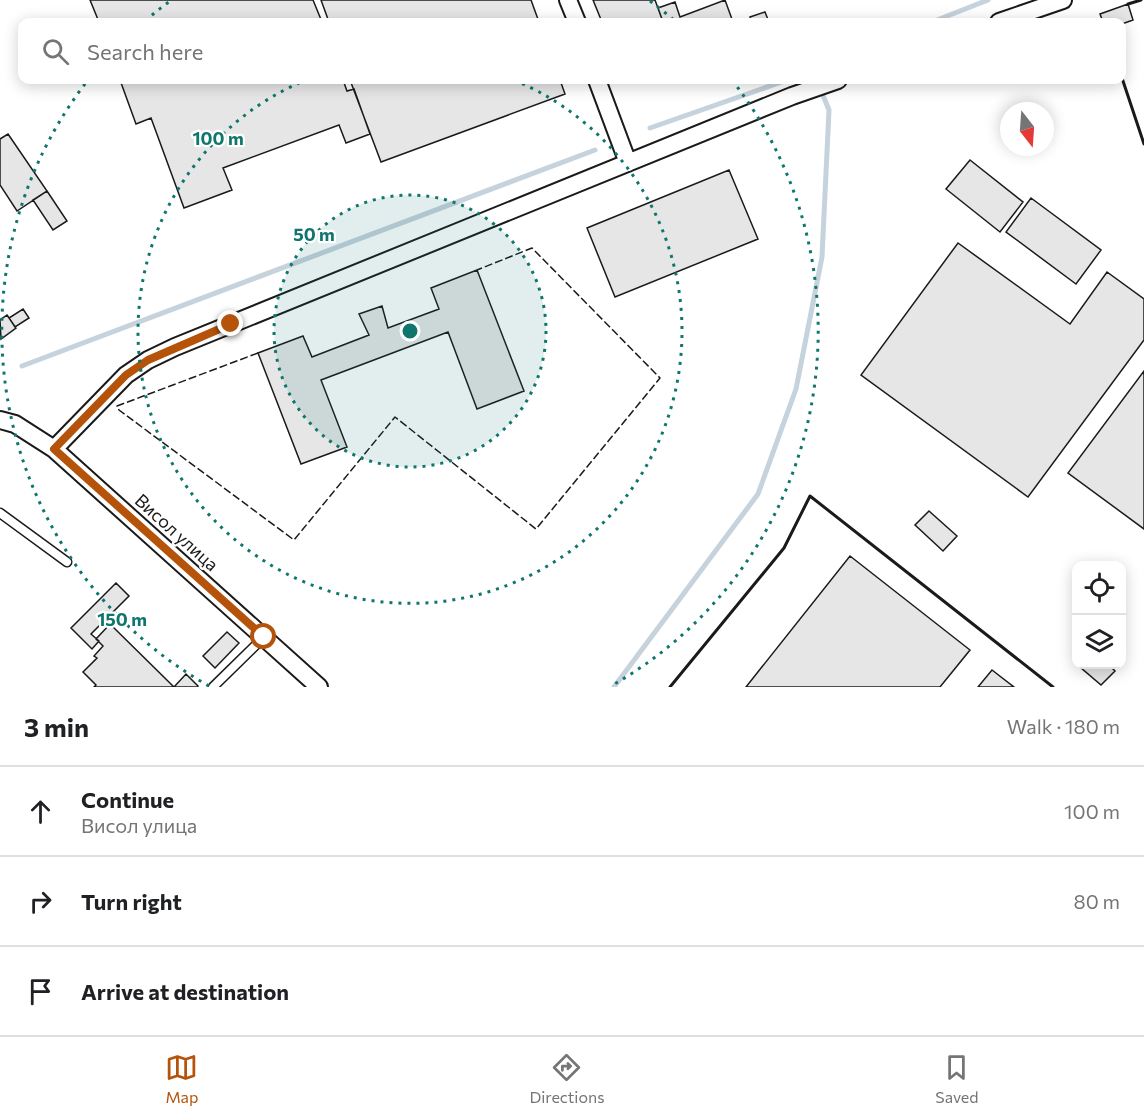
<!DOCTYPE html>
<html lang="en">
<head>
<meta charset="utf-8">
<style>
	:root { --surface:#fff; --page:#f6f6f6; --text:#202124; --muted:#757577; --line:#e0e0e0; --accent:#b45309 }
	body { margin:0; font-family:Commissioner,sans-serif; background:var(--page); color:var(--text) }
	.controls { position:absolute; right:18px; bottom:18px; display:grid; overflow:hidden; border-radius:12px; box-shadow:0 3px 15px #0003 }
	.controls button { width:54px; height:54px; display:grid; place-items:center; padding:0; border:0; border-bottom:2px solid var(--line); background:var(--surface); color:var(--text); font:30px sans-serif }
	.compass { position:absolute; left:1000px; top:102px; width:54px; height:54px; border-radius:50%; background:var(--surface); box-shadow:0 3px 15px #0003; rotate:163deg }
	.stop { position:absolute; width:18px; height:18px; margin:-14px; border:4px solid #b45309; border-radius:50%; background:#fff }
	.stop.end { background:#b45309; border-color:#fff; box-shadow:0 2px 6px #0008 }
	.list { margin:0; padding:0; list-style:none }
	h2 { display:flex; justify-content:space-between; align-items:center; height:78px; margin:0; padding:0 24px; font-size:26px }
	h2 small { font-size:20px; font-weight:400; color:var(--muted) }
	.list li { display:grid; grid-template-columns:39px 1fr auto; gap:18px; align-items:center; box-sizing:border-box; height:90px; padding:0 24px; border-top:2px solid var(--line) }
	.list b { display:block; font-size:22px; white-space:nowrap }
	.list p { margin:0; font-size:20px; white-space:nowrap; color:var(--muted) }
	.list em { font-size:20px; font-style:normal; color:var(--muted) }
	.icon { flex:none; width:33px; height:33px; fill:none; stroke:currentColor; stroke-width:2; stroke-linecap:round; stroke-linejoin:round }
	.map { position:relative; flex:none; width:1144px; height:687px; overflow:hidden }
	.search { position:absolute; background:var(--surface); box-shadow:0 3px 15px #0003; left:18px; right:18px; top:18px; height:66px; display:flex; align-items:center; gap:15px; box-sizing:border-box; padding:0 21px; border-radius:12px; color:var(--muted); font-size:22px }
	.sheet { height:348px; background:var(--surface) }
	nav { display:flex; justify-content:space-around; align-items:center; box-sizing:border-box; height:84px; border-top:2px solid var(--line); background:var(--surface); font-size:16px; color:var(--muted) }
	nav a { display:grid; justify-items:center; gap:3px }
	nav .on { color:var(--accent) }
	.map>svg:first-child { display:block }
</style>
</head>
<body>
<div class="map">
<svg width="1144" height="687" viewBox="0 0 1144 687">
	<rect width="100%" height="100%" fill="#fff"/>
	<g fill="none" stroke-linecap="round" stroke-linejoin="round">
		<path stroke="#c6d2dc" stroke-width="5" d="M932,22L988,0
			M650,128L787,80
			M22,366L595,150
			M614,687L758,494L796,389L822,257L829,110L820,88"/>
	</g>
	<path fill="#e6e6e6" stroke="#1a1a1a" stroke-width="1.5" d="M90,0H313L322,22H99Z
		M321,0H531L539,22H329Z
		M593,0H655L663,22H602Z
		M725,0L733,22H663L658,8L675,2L680,17Z
		M1128,4L1133,20L1122,24L1103,22L1100,14Z
		M765,12L769,22H752L750,17Z
		M120,80H343L347,91L354,89L370,134L346,143L339,125L223,168L232,190L184,208L151,118L136,124Z
		M350,80H560L565,94L381,162Z
		M8,134L47,191L17,211L0,185V139Z
		M970,160L1023,202L1000,232L946,189Z
		M729,170L758,239L615,297L587,228Z
		M47,191L67,221L53,230L33,200Z
		M1031,198L1101,250L1076,284L1006,232Z
		M958,243L1070,324L1107,272L1144,299V340L1028,497L861,375Z
		M477,270L524,391L477,409L448,332L321,380L347,447L301,464L258,353L303,336L312,357L369,335L359,314L382,306L388,328L439,309L431,288Z
		M23,309L29,318L15,327L9,318Z
		M7,315L16,328L1,339L0,320Z
		M1144,371V529L1068,473Z
		M929,511L957,536L943,551L915,525Z
		M850,556L970,650L940,687H746Z
		M116,583L129,596L91,634L99,641L92,649L71,628Z
		M110,624L174,687L186,674L198,686L197,687H94L96,685L83,672L97,658L94,656L103,646L96,639Z
		M227,632L239,643L215,668L203,656Z
		M1082,664H1108L1115,671L1101,685L1080,667Z
		M992,670L1014,687H978Z"/>
	<g fill="none" stroke-linecap="round" stroke-linejoin="round">
		<g stroke="#1a1a1a" stroke-width="11">
			<path id="service" d="M0,513L67,562
				M213,687L264,637"/>
		</g>
		<g stroke="#1a1a1a" stroke-width="20">
			<path id="minor" d="M568,0L577,22
				M999,22L1063,0
				M597,80L628,163
				M0,420L15,424L54,449L319,687
				M54,449L126,375L148,360L175,347L792,96L838,80"/>
		</g>
		<use href="#service" stroke="#fff" stroke-width="8"/>
		<use href="#minor" stroke="#fff" stroke-width="16"/>
		<path stroke="#1a1a1a" stroke-width="1.5" stroke-dasharray="8 3" stroke-linecap="butt" d="M258,353L117,406L119,410L294,540L395,417L536,529L660,378L532,248L477,270"/>
		<path stroke="#1a1a1a" stroke-width="3" d="M1128,4L1141,0
			M1122,78L1144,144
			M670,687L784,548L810,496L1053,687"/>
	</g>
	<g fill="none" stroke-linecap="round" stroke-linejoin="round">
		<path stroke="#b45309" stroke-width="8" d="M231,324L148,360L126,375L54,449L264,637"/>
	</g>
	<circle cx="410" cy="331" r="136" fill="#0f766e" fill-opacity=".12"/>
	<g fill="none" stroke="#0f766e" stroke-width="3" stroke-dasharray="3 6">
		<circle cx="410" cy="331" r="136"/>
		<path d="M514 80A272 272 0 1 1 306 80"/>
		<path d="M209 686A408 408 0 0 1 88 80M145 21A408 408 0 0 1 170 1M650 1A408 408 0 0 1 675 21M732 80A408 408 0 0 1 611 686"/>
	</g>
	<g text-anchor="middle" dominant-baseline="central" stroke-width="4.5" stroke-linejoin="round" paint-order="stroke">
		<g font-size="18" fill="#1a1a1a" stroke="#fff">
			<text transform="translate(177 532) rotate(42)">Висол улица</text>
		</g>
	</g>
	<circle cx="410" cy="331" r="9" fill="#0f766e" stroke="#fff" stroke-width="3"/>
	<g font-size="18" text-anchor="middle" font-weight="bold" fill="#0f766e" stroke="#fff" stroke-width="4.5" stroke-linejoin="round" paint-order="stroke">
		<text x="218" y="145">100 m</text>
		<text x="314" y="241">50 m</text>
		<text x="122" y="626">150 m</text>
	</g>
</svg>
<div class="controls">
<button><svg class="icon" aria-label="locate" viewBox="0 0 24 24"><circle cx="12" cy="12" r="6"/><path d="M12 2v4M12 18v4M2 12h4M18 12h4"/></svg></button>
<button><svg class="icon" aria-label="layers" viewBox="0 0 24 24"><path d="M12 4l9 5-9 5-9-5zM3 14l9 5 9-5"/></svg></button>
</div>
<svg class="compass" viewBox="-18 -18 36 36"><path d="M0-13l5 13h-10z" fill="#e53935"/><path d="M0 13l5-13h-10z" fill="#757577"/></svg>
<div class="stop" style="left:264px;top:637px"></div>
<div class="stop end" style="left:231px;top:324px"></div>
<div class="search"><svg class="icon" aria-label="search" viewBox="0 0 24 24"><circle cx="10" cy="10" r="6"/><path d="M15 15l6 6"/></svg>Search here</div>
</div>
<section class="sheet">
<h2>3 min<small>Walk · 180 m</small></h2>
<ul class="list">
<li><svg class="icon" aria-label="ahead" viewBox="0 0 24 24"><path d="M12 20V5M6 11l6-6 6 6"/></svg><div><b>Continue</b><p>Висол улица</p></div><em>100 m</em></li>
<li><svg class="icon" aria-label="right" viewBox="0 0 24 24"><path d="M7 20v-9h11M14 6l5 5-5 5"/></svg><div><b>Turn right</b></div><em>80 m</em></li>
<li><svg class="icon" aria-label="arrive" viewBox="0 0 24 24"><path d="M6 21V4h12l-3 4 3 4H6"/></svg><div><b>Arrive at destination</b></div></li>
</ul>
</section>
<nav>
<a class="on"><svg class="icon" aria-label="map" viewBox="0 0 24 24"><path d="M3 6l6-2 6 2 6-2v14l-6 2-6-2-6 2zM9 4v14M15 6v14"/></svg>Map</a>
<a><svg class="icon" aria-label="directions" viewBox="0 0 24 24"><path d="M12 3l9 9-9 9-9-9zM9 14v-3h6M13 9l2 2-2 2"/></svg>Directions</a>
<a><svg class="icon" aria-label="saved" viewBox="0 0 24 24"><path d="M7 4h10v16l-5-4-5 4z"/></svg>Saved</a>
</nav>
</body>
</html>
